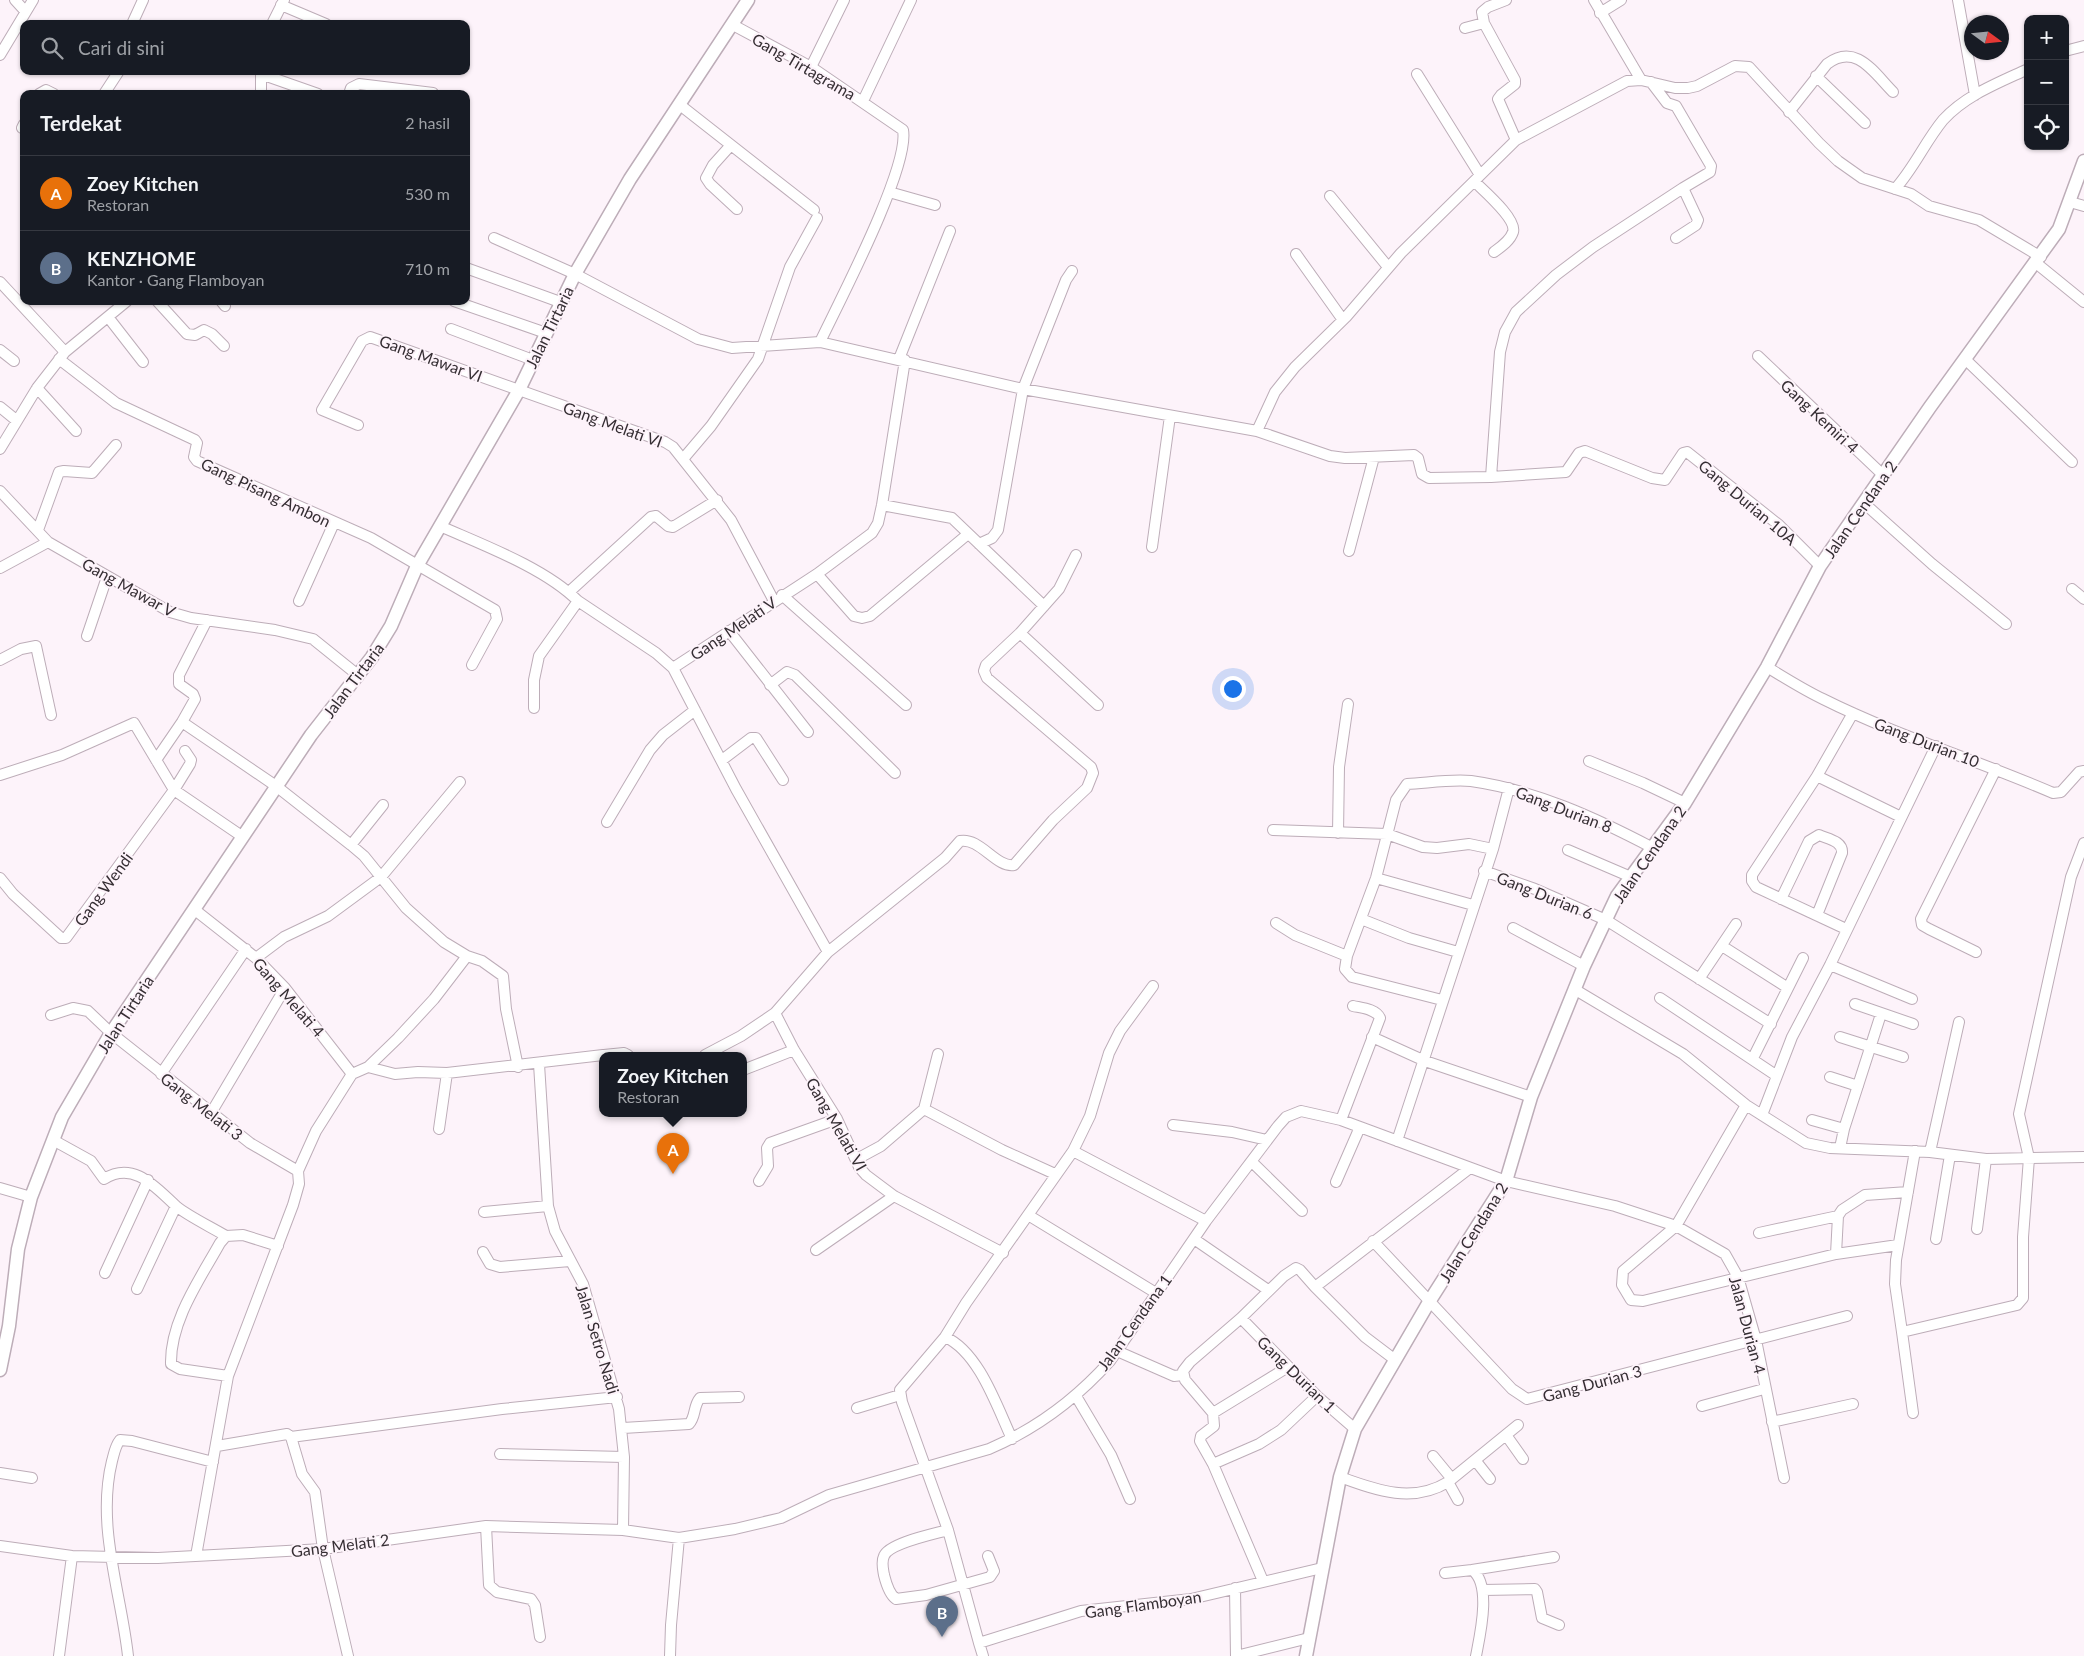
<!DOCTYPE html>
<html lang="id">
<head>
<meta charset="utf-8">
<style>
	:root { --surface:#171b24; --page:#242831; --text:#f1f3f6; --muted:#9ea1a6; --line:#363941; --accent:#2f8558 }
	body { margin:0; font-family:Lato,sans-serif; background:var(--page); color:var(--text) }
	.controls { position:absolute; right:15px; top:15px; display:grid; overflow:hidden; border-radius:10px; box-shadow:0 1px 4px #0004 }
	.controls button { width:45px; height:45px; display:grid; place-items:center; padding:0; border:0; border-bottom:1px solid var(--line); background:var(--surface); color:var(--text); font:25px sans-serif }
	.compass { position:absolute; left:1964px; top:15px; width:45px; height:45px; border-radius:50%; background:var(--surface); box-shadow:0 1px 4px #0004; rotate:105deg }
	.you { position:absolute; left:1232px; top:688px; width:18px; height:18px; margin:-12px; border:4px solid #fff; border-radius:50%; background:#1a73e8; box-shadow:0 0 0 8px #1a73e833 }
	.badge { display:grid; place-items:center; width:32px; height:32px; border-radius:50%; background:var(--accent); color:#fff; font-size:16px; font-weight:700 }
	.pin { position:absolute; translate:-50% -41px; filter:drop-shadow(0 1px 2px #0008) }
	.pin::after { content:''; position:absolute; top:26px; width:18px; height:15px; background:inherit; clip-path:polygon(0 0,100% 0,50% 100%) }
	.popup { position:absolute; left:599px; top:1052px; width:148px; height:65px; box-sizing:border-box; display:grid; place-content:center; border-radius:10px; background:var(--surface); filter:drop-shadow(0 1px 4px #0005); font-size:16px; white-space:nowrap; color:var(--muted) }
	.popup b { font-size:19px; color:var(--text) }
	.popup::after { content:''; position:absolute; left:50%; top:100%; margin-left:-10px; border:10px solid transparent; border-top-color:var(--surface) }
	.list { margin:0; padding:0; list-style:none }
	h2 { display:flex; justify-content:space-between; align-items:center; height:65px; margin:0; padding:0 20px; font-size:21px }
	h2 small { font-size:16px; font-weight:400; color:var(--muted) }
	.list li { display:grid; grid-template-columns:32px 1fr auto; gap:15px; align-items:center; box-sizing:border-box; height:75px; padding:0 20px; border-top:1px solid var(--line) }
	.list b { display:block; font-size:19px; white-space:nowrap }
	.list p { margin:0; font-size:16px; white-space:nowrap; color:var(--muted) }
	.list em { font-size:16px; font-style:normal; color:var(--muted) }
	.icon { flex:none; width:28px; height:28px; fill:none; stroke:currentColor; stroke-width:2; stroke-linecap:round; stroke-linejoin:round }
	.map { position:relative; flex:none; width:2084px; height:1656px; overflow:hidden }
	.search { position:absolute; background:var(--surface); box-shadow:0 1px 4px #0004; left:20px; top:20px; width:450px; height:55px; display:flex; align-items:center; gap:12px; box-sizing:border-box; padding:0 18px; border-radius:10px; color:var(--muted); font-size:19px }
	.panel { position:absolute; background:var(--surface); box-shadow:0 1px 4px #0004; left:20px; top:90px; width:450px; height:215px; border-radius:10px }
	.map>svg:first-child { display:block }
</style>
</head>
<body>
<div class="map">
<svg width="2084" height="1656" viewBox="0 0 2084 1656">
	<rect width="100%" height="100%" fill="#fdf3fa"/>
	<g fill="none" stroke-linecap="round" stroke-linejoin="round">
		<g stroke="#bdadb8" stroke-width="12">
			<path id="minor" d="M15,0L25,11
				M1594,0L1641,80
				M1958,0L1975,95
				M281,5L326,24
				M1600,13L1621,0
				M1484,23L1482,12L1488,7L1506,0
				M132,24L143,0
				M272,24L284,0
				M733,25L811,67L903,130C910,167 839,302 820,342
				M1465,28L1484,23L1515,80V84L1501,95L1498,99L1516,140
				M2065,51L2084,46
				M0,55L33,0
				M811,67L844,0
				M261,74L318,94
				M1417,74L1480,175
				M1816,76L1865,123
				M1651,82L1667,103L1676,106L1711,166L1710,172L1683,188
				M39,94L46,90L54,94
				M104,94L119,71
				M261,94V71
				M349,94L351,88L359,84L433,93
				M863,101L911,0
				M680,105L814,210
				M1789,112L1827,64C1856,42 1874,73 1893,92
				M22,128L24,124
				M731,145L713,165L706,178L710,184L737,209
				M1475,182C1484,191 1517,219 1513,232C1510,241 1501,247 1494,252
				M1895,189C1914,168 1925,142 1943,120C1966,95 1998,83 2028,69
				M889,192L935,205
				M1330,196L1388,267
				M2070,202L2084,206
				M494,238L575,274L698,339L732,348L820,342L1023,389L1257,431L1275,392L1295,367L1346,317L1401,253L1516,140L1627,81L1641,80L1675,88H1688L1697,86L1735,66L1749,67L1819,143L1838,161L1862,178L1911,194L1929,206L1979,220L2041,257
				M1296,254L1343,320
				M2036,263L2084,302
				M466,268L560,302
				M0,282L65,352
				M157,301L187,334L195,335L204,330L212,334L224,346
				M221,301L225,306
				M454,301L546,333
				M108,317L143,362
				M451,329L533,360
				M0,350L14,361
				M1758,356L1883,475
				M59,359L116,403L195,440L197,443L194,457L197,461L371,538L495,610L497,619L472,665
				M899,359L950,231
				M1965,359L2072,462
				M37,388L76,431
				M0,407L16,420
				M358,425L322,410L362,341L370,337L665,442L673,447L731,520L774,601
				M1257,431L1330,456L1345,458L1414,455L1418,458L1422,474L1429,478L1491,477L1566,472L1579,453L1585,451L1652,478L1665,480L1683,453L1687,452L1779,525L1820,566
				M0,449L37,388L65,352L127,301
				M683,459L711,426L758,359L790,267L817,218
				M1491,477L1500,352L1505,332L1516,312L1556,275L1593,247L1683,188L1698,220L1696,225L1676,238
				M0,491L48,542L170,612L191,618L275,630L313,639L359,676
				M1865,504L1932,564L2006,624
				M882,505L952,518L1044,606
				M440,526C483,545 545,568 578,601L656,653L673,668L817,574L872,533L878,523L882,505L905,360
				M38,530L59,472L64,471L92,473L116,445
				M979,544L992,538L998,530L1023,389L1066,280L1072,271
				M1152,547L1170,416
				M1349,551L1374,457
				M0,568L48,542
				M817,574L854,616L862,618L870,616L968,534
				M2072,589L2084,599
				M569,592L651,517L656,516L668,526L673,527L717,500
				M782,595L906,705
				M299,601L334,523
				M729,631L808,732
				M1020,633L1098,705
				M87,636L107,577
				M0,660L21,649L36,646L51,715
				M1767,667C1785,678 1804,690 1823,699C1897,736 1977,760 2053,793L2061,792L2079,772L2084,771
				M673,668L736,789L828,952
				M770,685L787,672L795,675L895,773
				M534,708V680L539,656L578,601
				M182,722L276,786L351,845L364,856L406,908L444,942L467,956L482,961L503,976L506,1009L518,1067
				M156,760L182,722L195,699L193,694L179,684V675L207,620
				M722,760L751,738H756L783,780
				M1589,761L1643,783L1685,803
				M0,775L62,755L134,723L174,790L243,837
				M1817,776L1901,817
				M607,822L650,750L663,735L695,710
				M1273,830L1387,834L1423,847L1437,848L1469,844L1493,849
				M1338,833L1339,767L1348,704
				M351,845L383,805
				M1568,850L1631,877
				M1484,871L1535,889L1606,920L1771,1024
				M0,878L13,894L61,938H66L174,790L190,764L191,760L185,751
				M1376,878L1473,905
				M1781,899L1809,841L1819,835C1828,839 1843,841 1842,853L1817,915
				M195,910L256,958L285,988L352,1074
				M1361,919L1409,938L1458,952
				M1276,923L1295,935L1347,956
				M1513,928L1584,966
				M1846,929L1756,887L1752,881V875L1817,776L1853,713
				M1722,946L1788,988
				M1976,952L1929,929L1922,925L1921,919L1996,769
				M256,958L284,937L328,916L381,877L460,782
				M1830,965L1912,999
				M1699,979L1736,924
				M1574,989L1683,1054L1746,1105L1806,1143L1830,1148L1930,1152L1986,1159L2084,1157
				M1660,998L1777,1076
				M1442,1000L1352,977L1345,969L1347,956L1376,878L1396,800L1407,784C1427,783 1451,779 1471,781C1535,790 1596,818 1653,848
				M1855,1004L1913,1024
				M775,1013L794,1050L837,1119L859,1167L866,1175L894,1196L1003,1253
				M51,1015L73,1008L88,1011L111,1033L250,1143L298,1171
				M1372,1037L1425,1061L1531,1097
				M1840,1037L1903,1057
				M604,1055L624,1053L628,1055
				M705,1055L741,1036L775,1013L828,952L945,858L960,841C980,837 996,868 1014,865L1053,820L1087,788L1093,773L1091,767L987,678L984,671L986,665L1020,633L1059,589L1076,555
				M1753,1058L1803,958
				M539,1064L548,1206L555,1231L583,1284L619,1409L624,1457L623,1530
				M368,1067L395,1074L418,1072L447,1073L603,1055
				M743,1070L794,1050
				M161,1074L246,949
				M1830,1077L1858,1086
				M1746,1105L1676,1226L1623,1271L1622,1285L1631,1300L1643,1301L1836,1254L1898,1245
				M924,1109L1002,1150L1055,1174
				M211,1113L285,988
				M1762,1115L1792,1037L1830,965L1936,746
				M1341,1120L1380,1018C1376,1009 1362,1008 1353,1006
				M1812,1120L1844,1129
				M1173,1125L1232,1132L1267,1140
				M439,1129L447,1073
				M53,1140L91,1161L104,1179C134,1160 156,1188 176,1206C188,1216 211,1227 226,1236
				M1397,1141L1493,849L1509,788
				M1840,1148L1844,1129L1881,1014
				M1073,1151L1090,1116L1109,1053L1120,1031L1153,986
				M1930,1152L1959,1022
				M857,1159L881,1146L924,1109L938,1054
				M1252,1162L1302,1211
				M759,1181L768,1166L767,1148L770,1143L837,1119
				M1336,1182L1360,1127
				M0,1188L31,1197
				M484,1212L548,1206
				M1028,1215L1156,1293
				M1977,1229L1986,1159
				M1759,1233L1838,1216
				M1194,1239L1268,1290
				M1936,1239L1950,1155
				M1373,1241L1512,1389L1527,1399L1847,1316
				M816,1250L894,1196
				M483,1252L490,1264L500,1267L570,1261
				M1836,1254L1838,1216L1842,1210L1865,1195L1908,1192
				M105,1273L148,1180
				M1315,1287L1365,1337L1394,1359
				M137,1289L176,1206
				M1241,1318L1317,1396L1355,1429
				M1902,1332L1895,1284L1896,1260L1915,1151
				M945,1337C979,1352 997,1407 1012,1439
				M1117,1351L1174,1376L1183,1375
				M1288,1367L1213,1413L1214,1426L1201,1436L1200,1441L1213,1464L1259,1444L1281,1430L1317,1396
				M228,1376L180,1369L171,1364C170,1321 200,1279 220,1243L226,1236L243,1235L278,1246
				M1076,1396L1111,1455L1130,1499
				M1702,1406L1764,1389
				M857,1408L900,1395
				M1213,1413L1185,1380L1183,1371L1190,1362L1241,1318L1284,1276L1296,1268L1300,1270L1315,1287L1470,1168
				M1913,1413L1902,1332L2017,1305L2023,1298V1237L2029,1158L2019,1114L2071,877L2084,843
				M1772,1422L1853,1404
				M623,1428L689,1424C696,1417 693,1406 700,1398L739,1397
				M1506,1435L1523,1459
				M291,1437L302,1474L315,1492L323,1549L348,1656
				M217,1446L287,1434L291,1437L502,1409L617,1397
				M500,1454L624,1457
				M1433,1456L1452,1479
				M1475,1460L1490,1479
				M1213,1464L1263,1581
				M0,1473L32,1478
				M1340,1477C1376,1490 1412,1504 1448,1482L1518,1425
				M1448,1482L1458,1500
				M486,1526L489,1585L497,1592L531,1599L535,1605L540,1637
				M948,1530C934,1534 889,1543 884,1556C881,1562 883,1569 884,1575C886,1583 890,1595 896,1599L926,1595L990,1577L994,1571L988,1556
				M0,1546L72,1556L158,1558L323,1549L486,1526L623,1530L679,1538L735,1529L781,1518L829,1495L989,1449C1036,1429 1076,1399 1110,1361L1206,1221L1278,1126L1286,1117L1301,1111L1341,1120L1506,1181L1615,1206L1676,1226L1725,1254L1738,1277L1756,1340L1784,1478
				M196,1556L228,1376L293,1205L299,1184L298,1171L316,1131L352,1074L368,1067L398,1038L434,999L467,956
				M1472,1570L1554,1557
				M1445,1573L1472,1570C1492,1584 1480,1635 1476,1656
				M1235,1588L1236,1656
				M1483,1590L1535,1589L1537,1592L1542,1618L1559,1625
				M979,1643L948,1530L902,1402L900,1390L945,1337L966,1303L1073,1151L1206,1221
				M59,1656L72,1556
				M128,1656C121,1592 96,1526 112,1461C114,1454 115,1446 120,1440L132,1441L213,1462
				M670,1656L671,1625L679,1538
				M983,1656L979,1643L1081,1611L1191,1599L1322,1568
				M1236,1656L1309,1638"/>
		</g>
		<g stroke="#bdadb8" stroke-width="15">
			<path id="tertiary" d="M0,1370L9,1326L18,1249L31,1197L62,1117L111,1033L311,735L372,657L391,626L417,566L519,390L575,274L630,179L748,0
				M1306,1656L1340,1477L1355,1429L1429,1302L1506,1181L1531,1097L1584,966L1617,896L1685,803L1767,667L1820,566L1930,407L2059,229L2084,161"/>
		</g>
		<use href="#minor" stroke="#fff" stroke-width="10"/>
		<use href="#tertiary" stroke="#fff" stroke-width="12"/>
	</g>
	<g text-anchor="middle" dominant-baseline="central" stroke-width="4" stroke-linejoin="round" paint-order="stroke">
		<g font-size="16" fill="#352e33" stroke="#fdf3fa">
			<text transform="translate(804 66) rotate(30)">Gang Tirtagrama</text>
			<text transform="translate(549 327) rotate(-64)">Jalan Tirtaria</text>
			<text transform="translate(431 358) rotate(20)">Gang Mawar VI</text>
			<text transform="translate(1820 416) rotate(43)">Gang Kemiri 4</text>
			<text transform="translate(613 424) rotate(20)">Gang Melati VI</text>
			<text transform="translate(266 492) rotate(25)">Gang Pisang Ambon</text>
			<text transform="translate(1748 502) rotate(40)">Gang Durian 10A</text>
			<text transform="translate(1860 509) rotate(-55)">Jalan Cendana 2</text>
			<text transform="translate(129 587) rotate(29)">Gang Mawar V</text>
			<text transform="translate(733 628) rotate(-34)">Gang Melati V</text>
			<text transform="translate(353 680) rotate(-53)">Jalan Tirtaria</text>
			<text transform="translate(1927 742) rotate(21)">Gang Durian 10</text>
			<text transform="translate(1564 809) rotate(21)">Gang Durian 8</text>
			<text transform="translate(1649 854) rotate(-55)">Jalan Cendana 2</text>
			<text transform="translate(103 889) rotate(-54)">Gang Wendi</text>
			<text transform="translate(1545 895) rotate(22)">Gang Durian 6</text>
			<text transform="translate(289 997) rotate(49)">Gang Melati 4</text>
			<text transform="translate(125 1014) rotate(-57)">Jalan Tirtaria</text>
			<text transform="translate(202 1106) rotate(38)">Gang Melati 3</text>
			<text transform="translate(837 1124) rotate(60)">Gang Melati VI</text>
			<text transform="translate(1473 1232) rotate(-58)">Jalan Cendana 2</text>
			<text transform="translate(1134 1322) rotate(-54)">Jalan Cendana 1</text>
			<text transform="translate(1748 1325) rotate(75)">Jalan Durian 4</text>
			<text transform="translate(598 1339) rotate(73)">Jalan Setro Nadi</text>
			<text transform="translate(1297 1374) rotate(44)">Gang Durian 1</text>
			<text transform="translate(1592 1383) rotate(-15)">Gang Durian 3</text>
			<text transform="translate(340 1545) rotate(-7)">Gang Melati 2</text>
			<text transform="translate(1143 1604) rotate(-8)">Gang Flamboyan</text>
		</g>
	</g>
</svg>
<div class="controls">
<button>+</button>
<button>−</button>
<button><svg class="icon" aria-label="locate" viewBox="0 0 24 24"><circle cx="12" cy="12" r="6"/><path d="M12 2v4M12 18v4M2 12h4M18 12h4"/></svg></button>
</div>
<svg class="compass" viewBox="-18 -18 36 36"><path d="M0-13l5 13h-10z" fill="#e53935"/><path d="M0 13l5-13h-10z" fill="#9ea1a6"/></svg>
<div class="you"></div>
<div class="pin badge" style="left:673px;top:1174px;background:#e8710a">A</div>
<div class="popup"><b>Zoey Kitchen</b>Restoran</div>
<div class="pin badge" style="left:942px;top:1637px;background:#5c6f8a">B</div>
<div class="search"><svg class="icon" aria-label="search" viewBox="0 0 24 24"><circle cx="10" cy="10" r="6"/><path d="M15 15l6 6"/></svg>Cari di sini</div>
<section class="panel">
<h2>Terdekat<small>2 hasil</small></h2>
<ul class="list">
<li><span class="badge" style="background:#e8710a">A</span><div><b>Zoey Kitchen</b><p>Restoran</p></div><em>530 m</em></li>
<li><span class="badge" style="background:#5c6f8a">B</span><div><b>KENZHOME</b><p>Kantor · Gang Flamboyan</p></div><em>710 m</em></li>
</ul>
</section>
</div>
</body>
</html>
